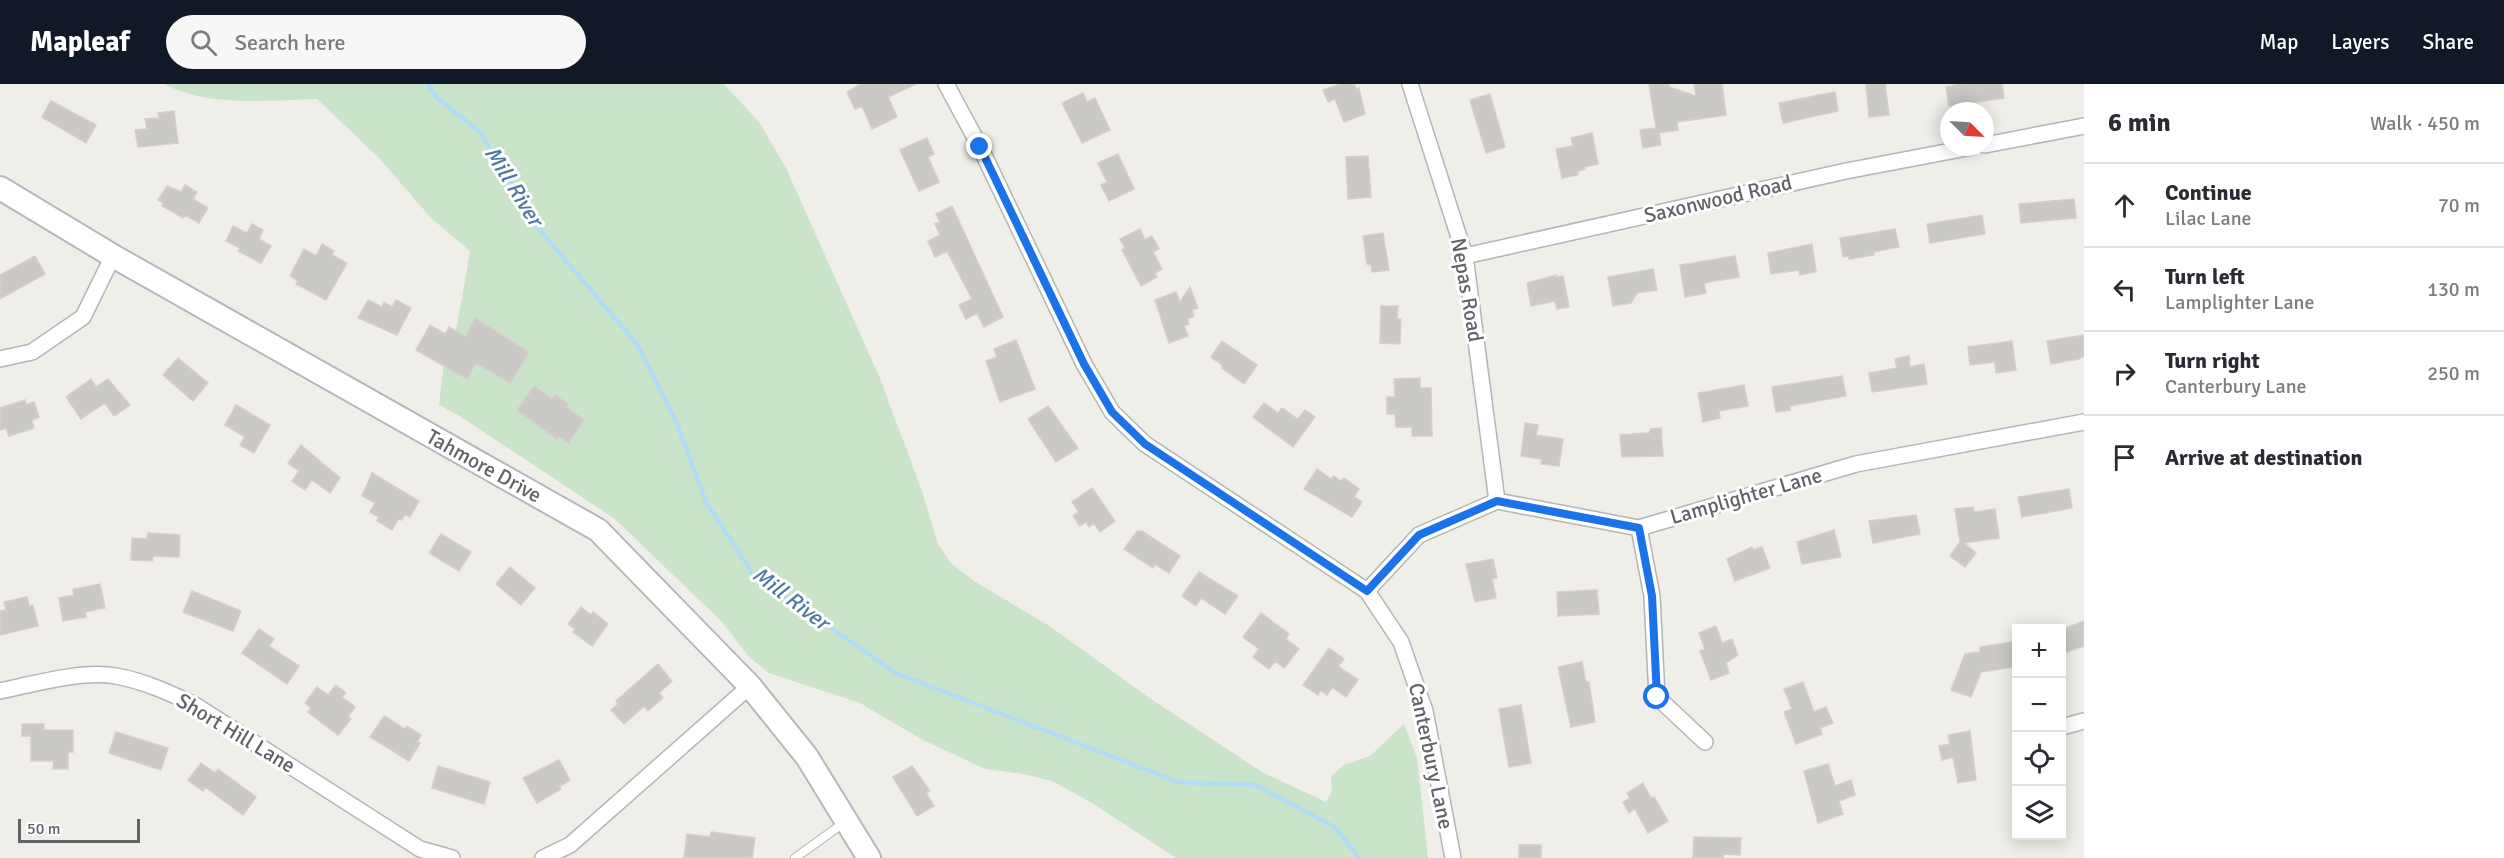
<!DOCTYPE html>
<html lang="en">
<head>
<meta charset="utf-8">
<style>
	:root { --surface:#fff; --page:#f7f7f7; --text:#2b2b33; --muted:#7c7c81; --line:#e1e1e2; --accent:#111827 }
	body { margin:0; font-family:Signika,sans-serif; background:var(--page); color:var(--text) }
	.controls { position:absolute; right:18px; bottom:18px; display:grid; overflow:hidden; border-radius:0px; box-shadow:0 3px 15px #0003 }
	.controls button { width:54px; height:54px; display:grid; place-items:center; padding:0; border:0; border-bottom:2px solid var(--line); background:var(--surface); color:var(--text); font:30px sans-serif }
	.compass { position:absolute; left:1940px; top:18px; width:54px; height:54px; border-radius:50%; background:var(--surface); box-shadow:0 3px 15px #0003; rotate:114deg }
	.scale { position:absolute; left:18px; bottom:15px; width:122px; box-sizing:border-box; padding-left:6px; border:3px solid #606367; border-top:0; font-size:16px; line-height:21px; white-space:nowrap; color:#606367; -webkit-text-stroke:4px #fff; paint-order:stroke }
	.stop { position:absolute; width:18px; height:18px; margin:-14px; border:4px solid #1a73e8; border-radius:50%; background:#fff }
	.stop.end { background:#1a73e8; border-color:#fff; box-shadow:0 2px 6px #0008 }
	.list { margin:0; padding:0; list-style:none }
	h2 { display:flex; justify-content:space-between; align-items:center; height:78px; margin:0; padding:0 24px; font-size:26px }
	h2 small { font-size:20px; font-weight:400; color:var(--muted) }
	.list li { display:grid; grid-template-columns:39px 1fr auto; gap:18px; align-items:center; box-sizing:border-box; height:84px; padding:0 24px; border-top:2px solid var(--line) }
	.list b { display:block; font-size:22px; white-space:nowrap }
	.list p { margin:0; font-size:20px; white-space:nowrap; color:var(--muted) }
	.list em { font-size:20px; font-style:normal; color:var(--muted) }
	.icon { flex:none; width:33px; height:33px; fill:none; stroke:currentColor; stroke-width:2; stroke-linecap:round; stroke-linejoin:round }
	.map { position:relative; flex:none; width:2084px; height:774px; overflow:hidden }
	header { display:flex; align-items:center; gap:36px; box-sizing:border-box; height:84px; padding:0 30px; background:var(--accent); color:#fff }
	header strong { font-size:28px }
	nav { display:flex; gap:33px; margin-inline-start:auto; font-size:21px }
	.search { width:420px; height:54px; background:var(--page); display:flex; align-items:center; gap:15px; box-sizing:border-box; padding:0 21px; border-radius:33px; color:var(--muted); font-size:22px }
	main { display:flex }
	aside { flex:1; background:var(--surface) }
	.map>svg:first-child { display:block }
</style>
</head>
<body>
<header>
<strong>Mapleaf</strong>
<div class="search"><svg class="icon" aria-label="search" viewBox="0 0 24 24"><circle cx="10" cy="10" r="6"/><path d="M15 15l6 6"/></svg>Search here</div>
<nav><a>Map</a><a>Layers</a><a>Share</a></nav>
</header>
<main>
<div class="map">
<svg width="2084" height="774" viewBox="0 0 2084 774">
	<rect width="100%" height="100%" fill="#f0eee9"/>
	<path fill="#cae4c9" d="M164,0H724L759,38L786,84L879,292L921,404L938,460L951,479L974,497L1051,543L1148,613L1262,688L1326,718L1332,707L1331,692L1344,681L1370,672L1404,640L1417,674L1428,774H1176L1092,719L1052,697L1023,690L985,685L921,655L860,619L769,589L749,573L722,538L615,435L458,331L439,321L445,271L457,242L470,167L431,134L379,74L317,15C267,16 210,24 164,0Z"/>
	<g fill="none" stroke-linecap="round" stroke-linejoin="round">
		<path stroke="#b4dcf5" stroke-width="4.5" d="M428,0L437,14L480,48L538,144L637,260L676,337L706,418L753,490L896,589L1178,698L1256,701L1336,744L1359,774"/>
	</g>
	<path fill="#cbc9c5" stroke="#d4cfc8" stroke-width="1.5" d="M861,0H916L888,13L897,33L872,45L862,22L855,25L847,8Z
		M1341,0H1354L1356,5L1359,4L1365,30L1344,38L1335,15L1328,18L1323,6Z
		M1649,0H1669V3L1696,12L1694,0H1722L1726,31L1677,38L1678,46L1659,49L1661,61L1643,64L1640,46L1656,44Z
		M1866,0H1885L1889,31L1869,33Z
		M1960,0H2002L2004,14L1949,22L1946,3Z
		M1835,8L1838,27L1783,39L1779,19Z
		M1083,9L1087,18L1095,14L1110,46L1082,59L1062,19Z
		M1490,10L1505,63L1486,69L1470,16Z
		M51,17L96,41L86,59L42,33Z
		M174,27L178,59L138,63L135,46L147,45L145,35L159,34L158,29Z
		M1592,49L1598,80L1584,83L1585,85L1578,87V91L1562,94L1556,65L1573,62L1571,54Z
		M927,54L934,70L928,73L939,98L919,107L900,66Z
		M1118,70L1134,105L1109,117L1101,101L1107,98L1098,79Z
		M1368,72L1371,113L1348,115L1346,73Z
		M185,101L197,108L193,115L208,124L199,139L185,131L183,134L162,122L163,119L158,116L167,102L181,108Z
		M2074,115L2076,134L2021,139L2019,120Z
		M952,122L1003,233L984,243L977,229L966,235L959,221L972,215L947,167L935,173L928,157L940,151L935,140L940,138L936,130Z
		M1982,131L1985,150L1930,159L1927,140Z
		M252,140L263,146L259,155L271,162L261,179L238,167L240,164L226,157L233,142L247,149Z
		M1140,145L1145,156L1152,152L1159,165L1153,168L1162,185L1155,189L1157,193L1141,202L1122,166L1125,164L1120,155Z
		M1895,145L1899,163L1873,168L1874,171L1849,175V172L1843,173L1840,154Z
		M1383,149L1389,186L1372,188L1371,181L1367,180L1363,152Z
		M322,160L334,167L332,171L347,179L326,216L296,200L298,197L290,192L304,165L316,172Z
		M1812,160L1816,188L1800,191L1799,186L1771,190L1768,169Z
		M35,172L45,190L0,215V191Z
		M1735,172L1739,193L1704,199L1706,209L1685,213L1680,181Z
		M1653,185L1657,206L1637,209L1631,219L1613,222L1608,193Z
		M1556,191V193L1563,192L1569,223L1557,225L1555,217L1531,222L1527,199Z
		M1190,203L1198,224L1192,226L1194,232L1187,235L1189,240L1184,242L1188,252L1169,259L1155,216L1176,208L1180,218Z
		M368,216L382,223L384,218L392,223L396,216L411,224L397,251L358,234Z
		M1381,222H1398L1397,235H1401L1400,260L1380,259Z
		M475,234L529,268L510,299L476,279L467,295L416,266L430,241L445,250L449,243L466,253Z
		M2084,251V272L2079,275L2051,280L2047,257Z
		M1016,256L1035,305L1000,318L986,277L997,273L994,265Z
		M1222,257L1257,281L1244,300L1222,284V281L1211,273Z
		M2012,257L2016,286L1996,289L1995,278L1970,281L1968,263Z
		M1909,272L1910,283L1924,280L1927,300L1872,308L1869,289L1897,284L1895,275Z
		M178,274L208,299L193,317L163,291Z
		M1842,292L1846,312L1790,322V326L1776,328L1772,303Z
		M1420,294V304H1431L1432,352H1412V343H1396L1395,330H1387V313H1395L1394,295Z
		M91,295L96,303L108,295L130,321L114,332L105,319L81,335L66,313Z
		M1744,301L1748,322L1719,327L1720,334L1703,338L1698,309Z
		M534,302L552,315L555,311L568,320L566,323L584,336L568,359L559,353L557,355L517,326Z
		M25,316L26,321L34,318L39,333L32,336L34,344L9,352L6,344L0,346V324Z
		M1264,319L1278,329L1282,324L1298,335L1305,326L1315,333L1293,363L1253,333Z
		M236,321L270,341L254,369L240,361L245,353L225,341Z
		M1048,322L1078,364L1056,378L1028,335Z
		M1525,339L1538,341L1536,351L1563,355L1559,382L1541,380L1542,375L1521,372Z
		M1661,344L1663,372L1622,373L1620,351L1649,349L1651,345Z
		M301,361L340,394L330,409L312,396L305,406L292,397L299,387L288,379Z
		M1317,385L1331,395L1334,392L1341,397L1344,394L1359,405L1354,413L1362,418L1352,433L1304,405Z
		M372,389L419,417L410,433L405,430L402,436L398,435L392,446L377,437L379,433L370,428L375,419L362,412Z
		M1092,404L1115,437L1100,448L1094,439L1089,443L1086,438L1080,442L1073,432L1079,428L1072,418Z
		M2069,405L2072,424L2022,433L2018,413Z
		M1973,423L1974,428L1995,425L1999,454L1964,459L1976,469L1965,483L1950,472L1960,458L1955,425Z
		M1916,431L1920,450L1873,459L1869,437Z
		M1834,446L1841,473L1802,480L1797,458Z
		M1137,447H1142L1180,472L1169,489L1155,480L1153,484L1124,465Z
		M148,449L180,451L179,473L153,472L152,477L131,476L132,454L147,455Z
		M441,450L471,468L459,487L429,469Z
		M1752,463L1753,466L1762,463L1770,484L1735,497L1727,475Z
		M1493,475L1497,494L1492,495L1496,514L1475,518L1466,480Z
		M510,483L535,504L521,521L496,500Z
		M1199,488L1238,512L1225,530L1201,514L1196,522L1182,512Z
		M100,500L105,524L85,528L86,533L63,537L59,514L74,511L73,505Z
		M1597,506L1599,530L1558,532L1557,508Z
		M192,507L241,527L233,547L183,528Z
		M27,513L29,522L33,521L38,542L0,551V527L6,526L4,518Z
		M581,523L591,531L593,528L608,540L592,562L573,548L575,545L568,540Z
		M1261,529L1289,550L1286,555L1299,565L1284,584L1275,577L1269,585L1253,573L1259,565L1243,553Z
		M2084,537V562L2061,570V546Z
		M1716,542L1722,559L1732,555L1738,571L1726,579L1729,589L1711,596L1700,567L1705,565L1699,549Z
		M259,545L274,555L269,562L299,582L287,600L242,569Z
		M2012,558L2015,579L2013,583L1981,588L1971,613L1951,606L1965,570L1980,568V563Z
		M1329,564L1344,575L1338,582L1358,596L1346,613L1332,603L1327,611L1321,606L1318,611L1303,601Z
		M1582,578L1586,598H1589L1595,638L1571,643L1558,583Z
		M658,580L672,597L659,609L663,614L648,627L644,622L624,640L611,626L618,620L616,617Z
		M1803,598L1814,628L1826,623L1833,639L1820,644L1822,650L1796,660L1784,628L1792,625L1784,605Z
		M336,601L346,609L342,613L355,623L348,633L351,635L338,651L308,628L311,624L305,619L317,603L328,611Z
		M1521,621L1531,679L1509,683L1499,625Z
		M384,632L405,645L407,642L421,651L417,658L420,659L409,677L370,653Z
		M22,640H44V646H73V668H68V685H53L54,677H31V652H22Z
		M1970,647L1976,696L1958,699L1953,673L1942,676L1939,662L1950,660L1948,651Z
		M116,648L168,664L161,686L109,669Z
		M559,676L570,696L559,703L561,705L537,719L523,694Z
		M201,679L215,689L218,685L256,713L243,731L205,703L203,707L188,696Z
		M1828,680L1835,702L1851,696L1855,711L1839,717L1843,730L1818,739L1804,687Z
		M438,682L490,698L484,720L432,704Z
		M912,682L930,707L926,709L934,722L917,732L893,693Z
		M1643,699L1651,714L1654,713L1668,737L1648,749L1635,725L1629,729L1623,718L1630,714L1627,709Z
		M711,748L755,754L752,774H684L687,750L710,753Z
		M1694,753L1741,754L1740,771L1723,770V774H1693Z
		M1519,761H1541V774H1519Z"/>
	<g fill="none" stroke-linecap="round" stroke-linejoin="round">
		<g stroke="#b3b5b9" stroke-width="10">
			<path id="lane" d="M795,774L845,738"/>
		</g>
		<g stroke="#b3b5b9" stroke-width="18">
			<path id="street" d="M946,0L980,63L1084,280L1112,328L1145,360L1367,507L1401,558L1425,627L1453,774
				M1410,0L1465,172L1497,417
				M1985,61L2084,42
				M1465,172L1846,87L1972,63
				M0,275L32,268L83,233L113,172
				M1639,444L1652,512L1657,613L1705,658
				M1367,507L1419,451L1497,417L1639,444L1856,380L2084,338
				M0,607C34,600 82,586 116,592C144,597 170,609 195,621L420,765L452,774
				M2062,643L2084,637
				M543,774L570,761L750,602"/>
		</g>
		<g stroke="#b5b7bb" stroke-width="26">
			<path id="secondary" d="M0,104L113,172L598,446L750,602L807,673L869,774"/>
		</g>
		<use href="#lane" stroke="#fff" stroke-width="8"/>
		<use href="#street" stroke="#fff" stroke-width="15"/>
		<use href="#secondary" stroke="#fff" stroke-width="22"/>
	</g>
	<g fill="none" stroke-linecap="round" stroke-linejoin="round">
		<path stroke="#1a73e8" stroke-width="8" d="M980,63L1084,280L1112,328L1145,360L1367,507L1419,451L1497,417L1639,444L1652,512L1657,613"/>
	</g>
	<g text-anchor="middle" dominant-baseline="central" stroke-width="6" stroke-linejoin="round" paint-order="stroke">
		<g font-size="21" fill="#606367" stroke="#fff">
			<text transform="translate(1718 115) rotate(-13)">Saxonwood Road</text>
			<text transform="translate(1467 206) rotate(80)">Nepas Road</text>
			<text transform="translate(484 382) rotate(29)">Tahmore Drive</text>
			<text transform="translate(1746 412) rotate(-16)">Lamplighter Lane</text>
			<text transform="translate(236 649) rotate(31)">Short Hill Lane</text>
			<text transform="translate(1431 672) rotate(78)">Canterbury Lane</text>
		</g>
		<g font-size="22" font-style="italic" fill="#4d799d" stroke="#fff">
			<text transform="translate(514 102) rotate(58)">Mill River</text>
			<text transform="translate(791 514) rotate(37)">Mill River</text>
		</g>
	</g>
</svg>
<div class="controls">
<button>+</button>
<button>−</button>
<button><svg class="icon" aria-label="locate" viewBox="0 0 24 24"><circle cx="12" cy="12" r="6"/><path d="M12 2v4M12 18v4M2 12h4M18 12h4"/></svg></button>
<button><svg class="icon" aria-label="layers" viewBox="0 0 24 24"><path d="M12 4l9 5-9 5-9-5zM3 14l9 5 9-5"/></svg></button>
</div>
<svg class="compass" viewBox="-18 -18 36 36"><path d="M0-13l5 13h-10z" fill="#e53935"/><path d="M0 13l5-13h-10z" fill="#7c7c81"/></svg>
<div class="scale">50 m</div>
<div class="stop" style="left:1657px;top:613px"></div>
<div class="stop end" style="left:980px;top:63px"></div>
</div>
<aside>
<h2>6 min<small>Walk · 450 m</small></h2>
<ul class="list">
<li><svg class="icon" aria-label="ahead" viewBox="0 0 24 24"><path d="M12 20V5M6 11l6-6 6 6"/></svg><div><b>Continue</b><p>Lilac Lane</p></div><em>70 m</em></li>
<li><svg class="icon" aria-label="left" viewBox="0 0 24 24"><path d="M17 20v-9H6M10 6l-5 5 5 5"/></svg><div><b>Turn left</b><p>Lamplighter Lane</p></div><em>130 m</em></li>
<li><svg class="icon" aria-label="right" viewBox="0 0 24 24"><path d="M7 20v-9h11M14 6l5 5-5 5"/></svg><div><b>Turn right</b><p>Canterbury Lane</p></div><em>250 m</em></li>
<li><svg class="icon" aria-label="arrive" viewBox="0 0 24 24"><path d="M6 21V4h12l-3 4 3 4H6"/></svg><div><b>Arrive at destination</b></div></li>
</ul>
</aside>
</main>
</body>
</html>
